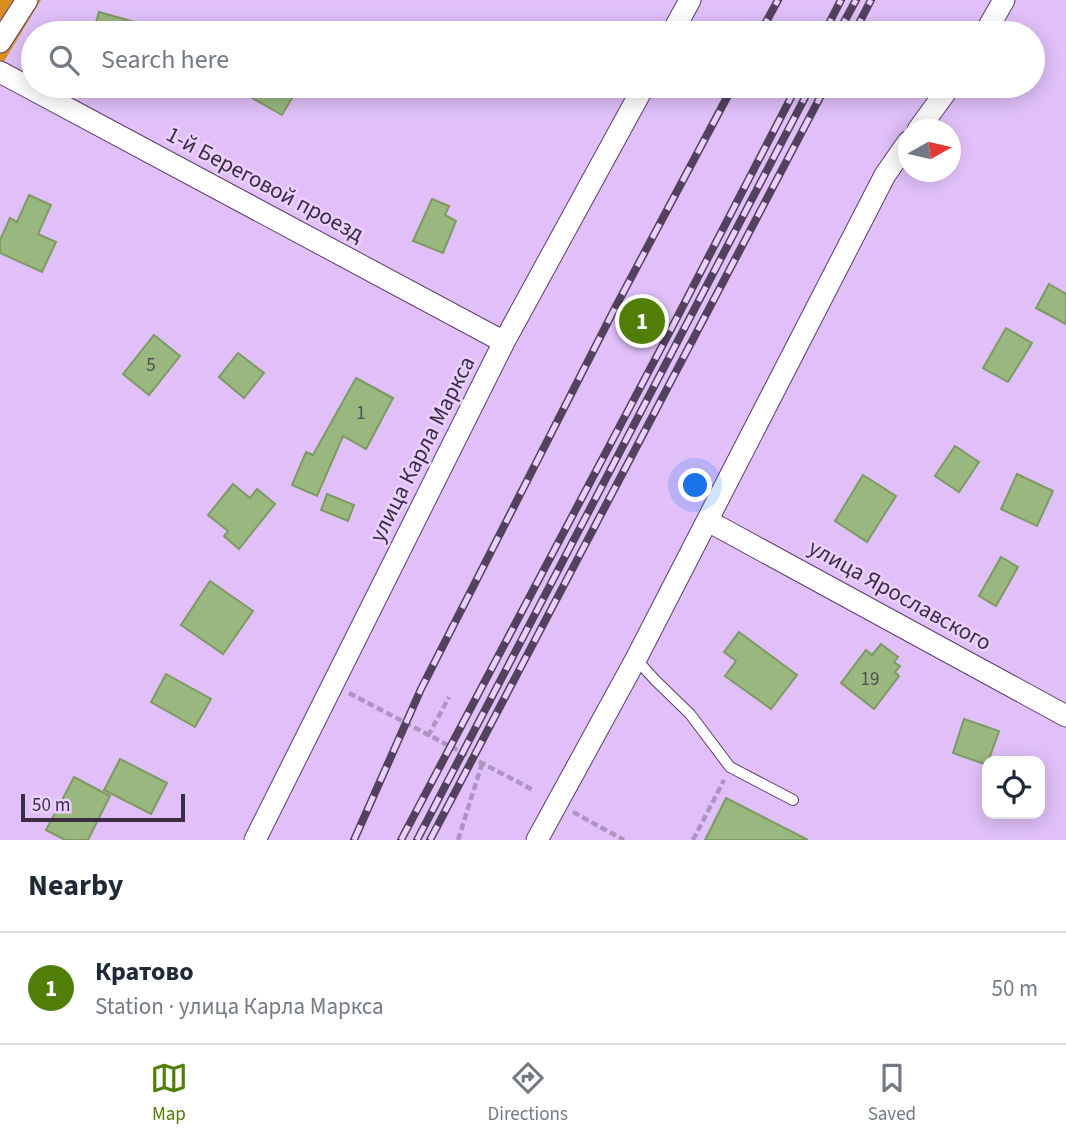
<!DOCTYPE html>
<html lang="en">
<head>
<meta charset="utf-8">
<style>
	:root { --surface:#fff; --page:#f2f2f3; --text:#1f2937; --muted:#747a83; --line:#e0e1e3; --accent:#507e07 }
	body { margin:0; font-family:"Source Sans 3",sans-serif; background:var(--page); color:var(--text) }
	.controls { position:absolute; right:21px; bottom:21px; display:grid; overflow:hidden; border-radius:14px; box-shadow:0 4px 18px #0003 }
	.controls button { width:63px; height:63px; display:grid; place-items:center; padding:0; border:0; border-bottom:2px solid var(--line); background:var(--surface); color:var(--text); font:35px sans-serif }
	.compass { position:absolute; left:898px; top:119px; width:63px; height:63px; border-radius:50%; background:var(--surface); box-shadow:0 4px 18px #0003; rotate:82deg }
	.scale { position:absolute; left:21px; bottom:18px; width:164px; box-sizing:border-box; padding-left:7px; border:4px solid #3b2e44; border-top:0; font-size:19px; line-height:24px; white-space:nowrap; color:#3b2e44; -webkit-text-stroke:5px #ead0fe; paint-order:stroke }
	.you { position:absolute; left:696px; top:486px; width:24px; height:24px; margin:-18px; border:5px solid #fff; border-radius:50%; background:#1a73e8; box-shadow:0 0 0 10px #1a73e833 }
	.badge { display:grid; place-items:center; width:46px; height:46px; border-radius:50%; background:var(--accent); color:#fff; font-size:23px; font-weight:700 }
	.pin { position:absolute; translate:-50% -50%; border:4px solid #fff; box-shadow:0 2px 7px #0006 }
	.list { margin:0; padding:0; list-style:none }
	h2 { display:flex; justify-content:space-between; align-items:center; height:91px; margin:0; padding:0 28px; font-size:30px }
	h2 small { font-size:23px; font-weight:400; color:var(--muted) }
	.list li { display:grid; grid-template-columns:46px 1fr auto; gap:21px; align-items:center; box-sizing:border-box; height:112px; padding:0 28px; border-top:2px solid var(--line) }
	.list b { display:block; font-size:26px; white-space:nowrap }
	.list p { margin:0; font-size:23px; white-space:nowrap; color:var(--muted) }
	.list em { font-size:23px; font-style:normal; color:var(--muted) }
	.icon { flex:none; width:38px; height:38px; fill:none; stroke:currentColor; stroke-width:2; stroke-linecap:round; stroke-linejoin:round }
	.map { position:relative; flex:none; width:1066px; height:840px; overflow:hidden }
	.search { position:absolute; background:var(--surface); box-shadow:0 4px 18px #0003; left:21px; right:21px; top:21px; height:77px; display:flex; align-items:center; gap:18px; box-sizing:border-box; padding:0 24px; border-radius:38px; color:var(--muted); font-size:26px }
	.sheet { height:203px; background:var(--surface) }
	nav { display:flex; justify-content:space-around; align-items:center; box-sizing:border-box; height:98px; border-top:2px solid var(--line); background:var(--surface); font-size:19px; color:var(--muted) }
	nav a { display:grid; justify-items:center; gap:4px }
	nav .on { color:var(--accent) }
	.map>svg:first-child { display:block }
</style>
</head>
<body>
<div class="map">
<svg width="1066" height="840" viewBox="0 0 1066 840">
	<rect width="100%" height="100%" fill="#e1c0f9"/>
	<path fill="#d68e20" d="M0,0H41L0,68Z"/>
	<path fill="#99b77e" stroke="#7e9a63" stroke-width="2" d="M99,12L156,28V33H93Z
		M231,86H299L282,115Z
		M29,195L51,205L38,234L56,242L42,272L0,253V240L10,218L17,222Z
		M432,199L449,206L445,215L456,221L443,253L413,241Z
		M1049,284L1066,294V324L1036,308Z
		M1006,328L1032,343L1008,382L983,368Z
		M154,335L180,356L149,395L123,374Z
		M238,353L264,373L244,398L219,377Z
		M356,378L393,398L366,449L343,436L317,496L292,485L306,452L313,455Z
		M955,446L979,462L959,492L935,476Z
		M1017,474L1053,491L1037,526L1001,509Z
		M863,475L896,496L867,542L835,521Z
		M233,484L250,498L257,489L275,504L239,549L224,536L228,531L208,515Z
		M327,494L354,505L348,521L321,510Z
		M1001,557L1018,567L996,606L979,596Z
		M210,581L253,611L223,654L181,625Z
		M739,632L797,675L771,709L725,676L736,661L724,652Z
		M881,644L898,657L894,662L900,666L895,672L899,676L874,709L841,683L866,650L872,655Z
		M166,674L211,699L195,727L151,702Z
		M964,719L999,731L987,765L953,753Z
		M120,759L167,783L151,814L104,790Z
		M74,777L110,796L88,840H65L46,830Z
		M726,798L808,840H705Z"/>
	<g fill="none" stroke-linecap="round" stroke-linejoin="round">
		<g stroke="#5a3d6d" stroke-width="12">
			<path id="service" d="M636,659L655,680L690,714L730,767L793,800"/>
		</g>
		<g stroke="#5a3d6d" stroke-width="23">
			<path id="minor" d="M672,33L690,0
				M985,33L1004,0
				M0,42L27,0
				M0,72L504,342
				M918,130L950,86
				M708,521L1066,716
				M255,840L504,342L644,86
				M537,840L636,659L885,175L908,142"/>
		</g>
		<path stroke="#af94c2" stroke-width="4.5" stroke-dasharray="7 3.5" stroke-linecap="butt" d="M349,693L535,791
			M428,736L449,697
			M573,812L624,840
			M458,840L482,764
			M693,840L724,780"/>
		<use href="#service" stroke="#fff" stroke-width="10"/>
		<use href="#minor" stroke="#fff" stroke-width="21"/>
		<g stroke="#52425d" stroke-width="8">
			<path id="rail" d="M760,33L778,0
				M824,33L841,0
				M838,33L856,0
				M854,33L871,0
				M354,840L421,689L615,308L733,86
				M401,840L669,333L797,86
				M417,840L811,86
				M430,840L826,86"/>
		</g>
		<use href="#rail" stroke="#ead0fe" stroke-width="5" stroke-dasharray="16" stroke-linecap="butt"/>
	</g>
	<g text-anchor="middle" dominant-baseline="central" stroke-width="5" stroke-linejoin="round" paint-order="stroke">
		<g font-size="19" fill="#525052">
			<text x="151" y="365">5</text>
			<text x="361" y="413">1</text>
			<text x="870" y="679">19</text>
		</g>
		<g font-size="23" fill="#3b2e44" stroke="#ead0fe">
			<text transform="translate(265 184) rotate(28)">1-й Береговой проезд</text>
			<text transform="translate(422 449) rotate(-63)">улица Карла Маркса</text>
			<text transform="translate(900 595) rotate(29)">улица Ярославского</text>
		</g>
	</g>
</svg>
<div class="controls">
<button><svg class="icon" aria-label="locate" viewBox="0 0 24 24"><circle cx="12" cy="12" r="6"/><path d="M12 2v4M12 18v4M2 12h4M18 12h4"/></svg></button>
</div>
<svg class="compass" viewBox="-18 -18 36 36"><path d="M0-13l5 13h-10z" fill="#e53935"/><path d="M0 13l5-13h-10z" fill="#747a83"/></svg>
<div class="scale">50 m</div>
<div class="you"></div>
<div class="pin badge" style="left:642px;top:321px">1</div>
<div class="search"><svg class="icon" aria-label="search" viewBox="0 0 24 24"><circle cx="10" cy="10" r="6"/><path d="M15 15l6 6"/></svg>Search here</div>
</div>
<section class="sheet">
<h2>Nearby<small></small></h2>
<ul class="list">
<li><span class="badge">1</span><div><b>Кратово</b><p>Station · улица Карла Маркса</p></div><em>50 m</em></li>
</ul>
</section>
<nav>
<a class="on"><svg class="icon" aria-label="map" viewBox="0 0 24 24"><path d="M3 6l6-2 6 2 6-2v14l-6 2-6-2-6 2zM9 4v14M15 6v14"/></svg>Map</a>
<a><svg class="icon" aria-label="directions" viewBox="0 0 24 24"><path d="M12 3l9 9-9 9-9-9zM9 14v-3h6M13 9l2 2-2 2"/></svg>Directions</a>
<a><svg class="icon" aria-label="saved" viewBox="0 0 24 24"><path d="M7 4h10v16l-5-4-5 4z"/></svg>Saved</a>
</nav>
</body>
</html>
